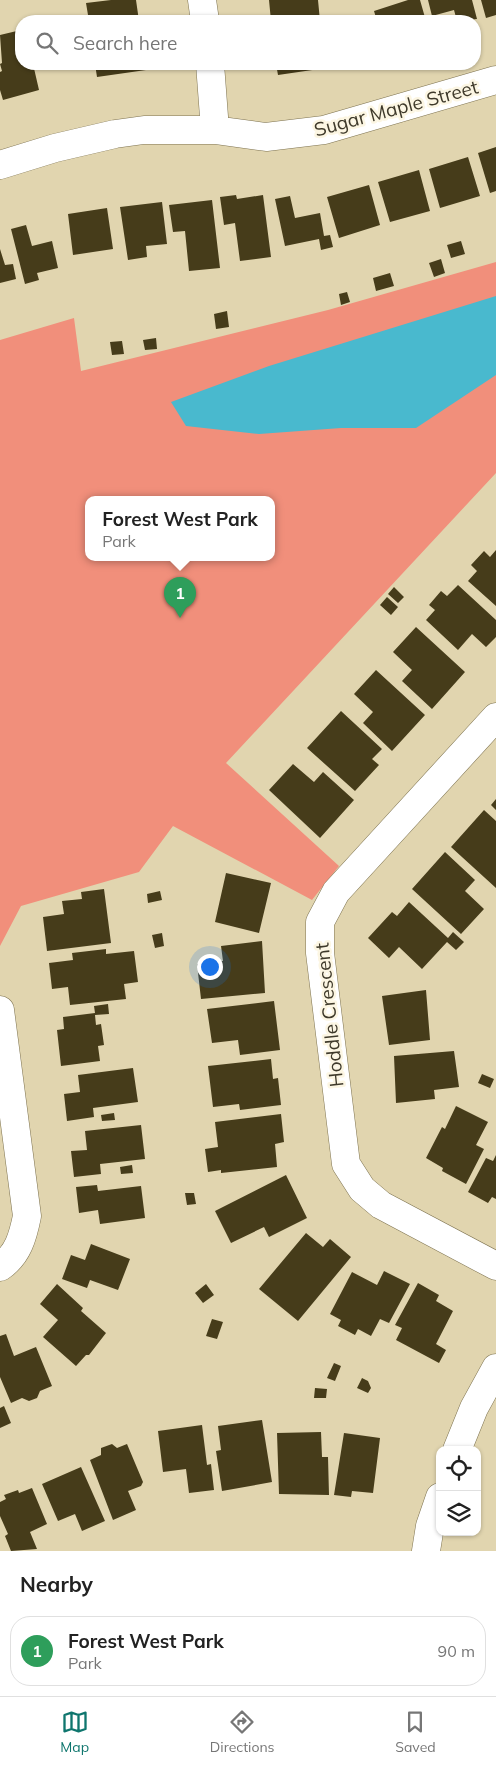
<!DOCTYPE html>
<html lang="en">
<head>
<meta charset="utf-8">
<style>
	:root { --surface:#fff; --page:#f6f6f6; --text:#222; --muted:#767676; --line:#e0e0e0; --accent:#0f766e }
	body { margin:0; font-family:Mulish,sans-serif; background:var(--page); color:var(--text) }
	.controls { position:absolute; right:15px; bottom:15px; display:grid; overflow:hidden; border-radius:10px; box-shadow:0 1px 4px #0004 }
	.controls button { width:45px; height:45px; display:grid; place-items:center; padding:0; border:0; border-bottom:1px solid var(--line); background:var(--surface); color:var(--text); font:25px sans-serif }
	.you { position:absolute; left:209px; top:966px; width:18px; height:18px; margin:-12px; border:4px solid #fff; border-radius:50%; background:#1a73e8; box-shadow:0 0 0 8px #1a73e833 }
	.badge { display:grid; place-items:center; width:32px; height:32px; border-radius:50%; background:var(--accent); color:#fff; font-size:16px; font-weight:700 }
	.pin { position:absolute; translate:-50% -41px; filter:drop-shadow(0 1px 2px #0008) }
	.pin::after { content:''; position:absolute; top:26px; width:18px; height:15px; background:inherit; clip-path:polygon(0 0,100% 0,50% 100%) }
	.popup { position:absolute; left:85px; top:496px; width:190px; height:65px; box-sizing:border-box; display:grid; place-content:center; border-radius:10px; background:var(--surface); filter:drop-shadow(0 1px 4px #0005); font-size:16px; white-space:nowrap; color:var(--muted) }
	.popup b { font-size:19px; color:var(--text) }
	.popup::after { content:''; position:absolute; left:50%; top:100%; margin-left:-10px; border:10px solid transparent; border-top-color:var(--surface) }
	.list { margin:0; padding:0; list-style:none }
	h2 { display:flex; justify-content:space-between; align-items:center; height:65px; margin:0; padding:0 20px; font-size:21px }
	h2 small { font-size:16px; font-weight:400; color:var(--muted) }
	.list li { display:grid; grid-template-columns:32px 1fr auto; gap:15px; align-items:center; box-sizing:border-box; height:70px; margin:0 10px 10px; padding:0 10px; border:1px solid var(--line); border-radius:20px }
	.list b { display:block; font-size:19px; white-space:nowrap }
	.list p { margin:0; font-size:16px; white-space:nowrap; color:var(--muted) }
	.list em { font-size:16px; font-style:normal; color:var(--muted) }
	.icon { flex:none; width:28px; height:28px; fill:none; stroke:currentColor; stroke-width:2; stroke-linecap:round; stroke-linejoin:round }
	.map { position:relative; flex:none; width:496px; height:1551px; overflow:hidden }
	.search { position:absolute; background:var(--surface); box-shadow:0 1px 4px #0004; left:15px; right:15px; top:15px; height:55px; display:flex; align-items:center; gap:12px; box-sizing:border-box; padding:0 18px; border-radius:20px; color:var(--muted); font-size:19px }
	.sheet { height:145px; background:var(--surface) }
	nav { display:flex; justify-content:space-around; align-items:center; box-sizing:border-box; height:70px; border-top:1px solid var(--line); background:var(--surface); font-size:14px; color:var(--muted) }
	nav a { display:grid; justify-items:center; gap:2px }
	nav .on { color:var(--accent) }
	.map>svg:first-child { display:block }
</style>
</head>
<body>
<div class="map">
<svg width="496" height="1551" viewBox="0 0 496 1551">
	<rect width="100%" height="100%" fill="#e1d5af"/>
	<path fill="#f18f7b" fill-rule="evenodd" d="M496,262V473L226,763L339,866L312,900L173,826L139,872L21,906L0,946V340L74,318L81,371L328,310ZM89,499H271V557H89Z"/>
	<path fill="#49b9ce" d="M496,296V375L416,428H341L259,434L186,426L171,402L269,366Z"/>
	<path fill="#463c1a" d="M111,0H136L139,21H89L86,3Z
		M269,0H318L320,21H271Z
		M408,0H420L426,21H377L374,11Z
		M428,0H472L477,19L457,21L454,10L432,16Z
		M481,0H496V15L486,18Z
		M21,30V64H33L39,90L3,100L0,90V72L2,71L0,64L2,63L0,35Z
		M47,64H59V65L47,66Z
		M95,64H145L146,70L97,77Z
		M276,64H325L326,68L278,75Z
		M496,147V191L490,193L478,153Z
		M468,157L480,196L440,208L429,169Z
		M419,170L430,211L390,222L378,182Z
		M369,185L380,225L339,238L327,197Z
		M236,195L237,199L263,195L271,257L240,261L235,223L224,225L220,197Z
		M290,196L295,218L320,213L324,236L330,235L333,247L321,250L319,239L285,246L275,199Z
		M212,200L220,268L189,271L185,231L173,232L169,205Z
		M162,202L167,244L146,246L147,257L128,260L120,207Z
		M107,208L113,249L73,255L68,214Z
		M26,225L32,246L52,241L58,268L37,273L39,280L25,284L11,229Z
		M461,241L465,254L451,258L447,245Z
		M0,249L5,265L13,264L16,279L0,283Z
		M441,259L445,273L434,277L429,263Z
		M390,273L394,286L376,291L373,278Z
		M347,292L350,302L341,305L339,294Z
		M227,311L229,327L216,329L214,314Z
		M156,338L157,349L145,350L143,340Z
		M122,341L124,354L112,355L110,342Z
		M496,550V606L468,581L477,571L471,565L484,551L490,557Z
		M458,585L496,620V637L486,647L472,634L458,650L426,620L435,610L429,605L441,591L447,596Z
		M394,587L404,597L398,603L388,594Z
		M387,597L398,607L391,615L380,605Z
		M416,627L465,672L432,709L402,681L412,670L393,652Z
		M376,670L425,715L392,751L363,723L373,712L354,694Z
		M341,711L382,749L372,759L379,765L355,791L307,748Z
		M293,764L314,782L323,772L354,800L320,838L269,790Z
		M496,799V810L491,805Z
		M484,810L496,821V888L451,847Z
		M445,852L475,880L465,891L484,909L461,934L412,889Z
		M226,873L271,883L259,933L215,922Z
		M104,889L111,943L47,951L43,917L64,914L62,901L82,899L81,892Z
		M160,891L162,900L148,903L147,894Z
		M409,902L448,938L453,932L464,942L456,950L447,942L422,969L399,947L389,958L368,938L392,912L397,916Z
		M162,933L164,946L155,948L152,935Z
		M262,941L265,993L201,999L197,964L223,961L221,946Z
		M106,949V954L134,951L138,982L124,984L126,999L70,1005L68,987L52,989L49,963L73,960L72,953Z
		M426,990L430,1040L389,1045L382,996Z
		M274,1001L280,1050L240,1055L238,1040L212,1043L207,1009Z
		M108,1004L109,1014L95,1015L96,1025L101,1024L104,1045L98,1046L100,1061L61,1066L57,1030L64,1029L63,1017L95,1013L94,1006Z
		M454,1051L459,1087L434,1090L435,1099L396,1103L394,1056Z
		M271,1059L273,1079L278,1078L281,1105L240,1110L239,1104L213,1107L208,1066Z
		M133,1068L138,1102L93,1108L94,1117L67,1121L64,1094L80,1092L78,1075Z
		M482,1074L494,1079L490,1088L478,1083Z
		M456,1106L488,1122L476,1145L484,1149L466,1184L442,1171L443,1168L426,1158L442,1127L445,1129Z
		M114,1113L115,1120L102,1121L101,1115Z
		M281,1114L284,1142L275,1144L277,1167L221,1173V1170L208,1172L205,1149L218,1147L215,1122Z
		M141,1125L145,1159L100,1164L101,1174L74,1177L71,1151L87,1150L85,1131Z
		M496,1155V1199L492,1197L488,1203L468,1192L486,1158L493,1161Z
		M132,1165L133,1173L121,1174L120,1167Z
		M286,1175L307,1218L269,1237L264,1227L231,1243L215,1211Z
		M97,1185L98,1191L141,1186L145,1218L100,1224L98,1210L79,1213L76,1187Z
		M185,1193H194L196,1204L187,1205Z
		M306,1233L323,1247L330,1239L351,1257L298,1321L259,1289Z
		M91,1244L130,1259L118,1290L90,1280L87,1288L62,1279L71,1255L85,1260Z
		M384,1271L410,1284L389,1323L380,1319L371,1336L358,1329L355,1335L338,1326L341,1320L330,1314L352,1272L377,1285Z
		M418,1283L439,1295L436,1301L453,1311L436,1344L446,1350L439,1363L396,1340L402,1328L395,1325Z
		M57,1284L83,1308L81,1311L106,1333L89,1355H86L76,1366L43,1337L58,1320L40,1304Z
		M206,1284L214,1295L203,1303L195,1293Z
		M212,1319L223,1322L217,1339L206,1336Z
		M6,1334L14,1356L36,1347L52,1386L40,1391L37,1398L29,1401L22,1398L11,1403L0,1377V1336Z
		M334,1363L341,1366L335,1381L327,1378Z
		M362,1378L368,1381L371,1388L368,1393L357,1388Z
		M315,1388L327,1389L326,1398H314Z
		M4,1406L11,1423L0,1428V1408Z
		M262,1420L272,1482L222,1491L216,1451L221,1450L218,1426Z
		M202,1425L207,1465L211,1464L214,1490L189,1493L186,1469L163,1472L158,1431Z
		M321,1432L322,1457H328L329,1495L279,1494L277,1433Z
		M344,1433L380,1438L373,1493L352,1491L351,1497L334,1495Z
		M112,1444L117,1448L127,1444L143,1482L141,1486L128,1491L136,1510L113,1520L90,1460L101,1455V1448Z
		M81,1467L105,1521L82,1531L75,1514L58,1521L42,1484Z
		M32,1488L47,1524L30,1532L37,1549L11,1551L5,1536L8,1534L0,1516V1502L6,1499L4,1495L18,1490L19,1493Z"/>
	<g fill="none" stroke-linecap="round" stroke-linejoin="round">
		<g stroke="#7e7350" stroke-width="29">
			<path id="street" d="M202,0L205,21
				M210,64L215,130
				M0,165L55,148L115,134L144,130H215L266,137L324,130L496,80
				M496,717L336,892L320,922V953L346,1164L362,1189L381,1205L496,1266
				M0,1010L27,1216C23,1236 18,1255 0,1267
				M457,1450L474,1408L496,1368
				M426,1551L430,1526L440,1497"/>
		</g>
		<use href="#street" stroke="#fff" stroke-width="28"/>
	</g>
	<g text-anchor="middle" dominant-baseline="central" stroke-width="5" stroke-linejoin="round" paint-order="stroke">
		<g font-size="19" fill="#3e392a" stroke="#fcf6e3">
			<text transform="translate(396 108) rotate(-15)">Sugar Maple Street</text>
			<text transform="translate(329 1015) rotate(-96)">Hoddle Crescent</text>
		</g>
	</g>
</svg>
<div class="controls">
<button><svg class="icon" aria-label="locate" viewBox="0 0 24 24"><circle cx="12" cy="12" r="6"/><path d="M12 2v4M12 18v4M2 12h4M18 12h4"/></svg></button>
<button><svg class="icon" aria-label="layers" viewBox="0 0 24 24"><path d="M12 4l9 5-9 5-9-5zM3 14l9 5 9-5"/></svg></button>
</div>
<div class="you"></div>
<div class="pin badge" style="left:180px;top:618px;background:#2e9e5b">1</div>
<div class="popup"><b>Forest West Park</b>Park</div>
<div class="search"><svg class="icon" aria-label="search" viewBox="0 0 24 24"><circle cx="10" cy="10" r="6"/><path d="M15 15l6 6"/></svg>Search here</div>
</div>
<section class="sheet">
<h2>Nearby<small></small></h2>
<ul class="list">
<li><span class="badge" style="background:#2e9e5b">1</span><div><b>Forest West Park</b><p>Park</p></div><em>90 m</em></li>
</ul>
</section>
<nav>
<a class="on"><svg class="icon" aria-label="map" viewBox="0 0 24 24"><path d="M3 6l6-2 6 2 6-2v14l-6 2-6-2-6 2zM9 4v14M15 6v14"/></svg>Map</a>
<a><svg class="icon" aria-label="directions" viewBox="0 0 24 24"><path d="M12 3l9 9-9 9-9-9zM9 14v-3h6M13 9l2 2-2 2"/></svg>Directions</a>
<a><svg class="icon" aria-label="saved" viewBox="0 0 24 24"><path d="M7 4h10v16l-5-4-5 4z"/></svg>Saved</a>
</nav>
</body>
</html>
